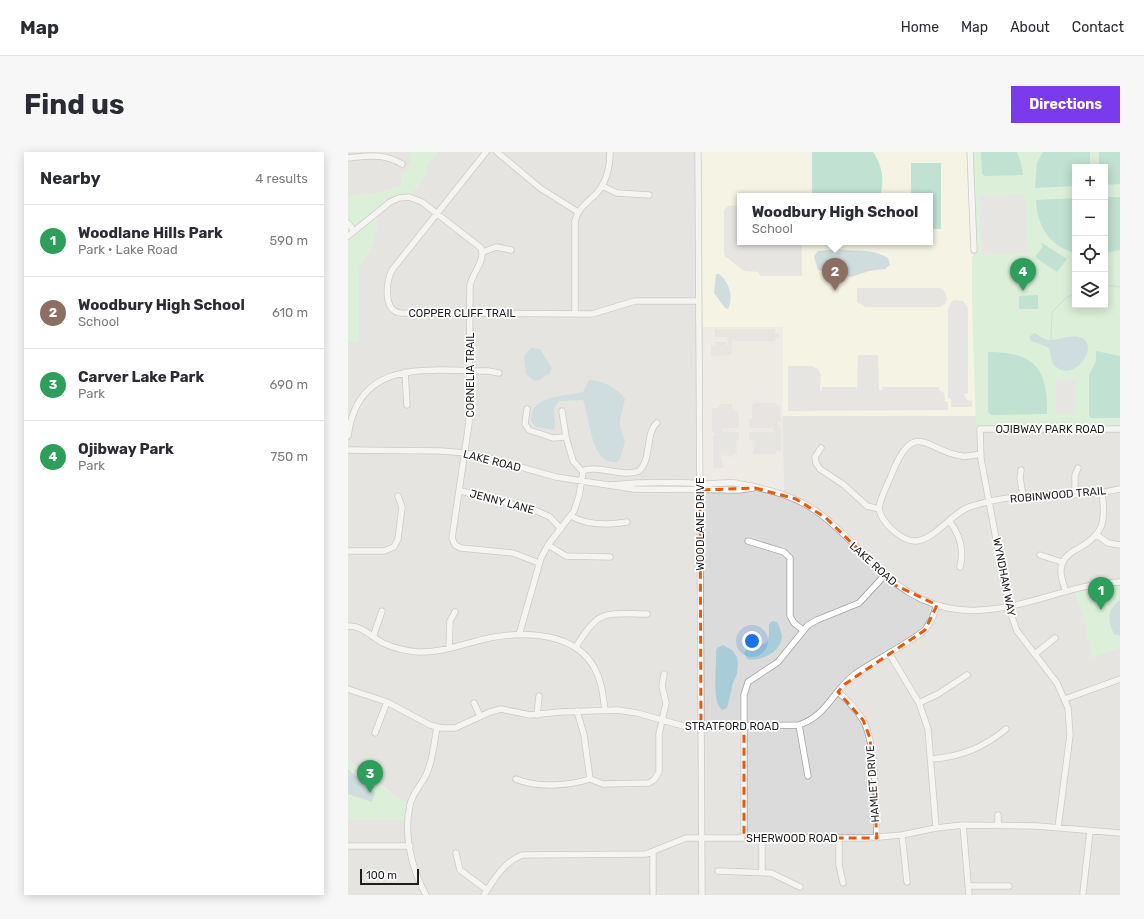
<!DOCTYPE html>
<html lang="en">
<head>
<meta charset="utf-8">
<style>
	:root { --surface:#fff; --page:#f7f7f7; --text:#2b2b33; --muted:#7c7c81; --line:#e1e1e2; --accent:#7c3aed }
	body { margin:0; font-family:Rubik,sans-serif; background:var(--page); color:var(--text) }
	.controls { position:absolute; right:12px; top:12px; display:grid; overflow:hidden; border-radius:0px; box-shadow:0 2px 10px #0003 }
	.controls button { width:36px; height:36px; display:grid; place-items:center; padding:0; border:0; border-bottom:1px solid var(--line); background:var(--surface); color:var(--text); font:20px sans-serif }
	.scale { position:absolute; left:12px; bottom:10px; width:59px; box-sizing:border-box; padding-left:4px; border:2px solid #1e1e1e; border-top:0; font-size:11px; line-height:14px; white-space:nowrap; color:#1e1e1e; -webkit-text-stroke:3px #fff; paint-order:stroke }
	.you { position:absolute; left:404px; top:489px; width:14px; height:14px; margin:-10px; border:3px solid #fff; border-radius:50%; background:#1a73e8; box-shadow:0 0 0 6px #1a73e833 }
	.badge { display:grid; place-items:center; width:26px; height:26px; border-radius:50%; background:var(--accent); color:#fff; font-size:13px; font-weight:700 }
	.pin { position:absolute; translate:-50% -33px; filter:drop-shadow(0 1px 2px #0008) }
	.pin::after { content:''; position:absolute; top:21px; width:14px; height:12px; background:inherit; clip-path:polygon(0 0,100% 0,50% 100%) }
	.popup { position:absolute; left:389px; top:41px; width:196px; height:52px; box-sizing:border-box; display:grid; place-content:center; border-radius:0px; background:var(--surface); filter:drop-shadow(0 1px 3px #0005); font-size:13px; white-space:nowrap; color:var(--muted) }
	.popup b { font-size:15px; color:var(--text) }
	.popup::after { content:''; position:absolute; left:50%; top:100%; margin-left:-8px; border:8px solid transparent; border-top-color:var(--surface) }
	.list { margin:0; padding:0; list-style:none }
	h2 { display:flex; justify-content:space-between; align-items:center; height:52px; margin:0; padding:0 16px; font-size:17px }
	h2 small { font-size:13px; font-weight:400; color:var(--muted) }
	.list li { display:grid; grid-template-columns:26px 1fr auto; gap:12px; align-items:center; box-sizing:border-box; height:72px; padding:0 16px; border-top:1px solid var(--line) }
	.list b { display:block; font-size:15px; white-space:nowrap }
	.list p { margin:0; font-size:13px; white-space:nowrap; color:var(--muted) }
	.list em { font-size:13px; font-style:normal; color:var(--muted) }
	.icon { flex:none; width:22px; height:22px; fill:none; stroke:currentColor; stroke-width:2; stroke-linecap:round; stroke-linejoin:round }
	.map { position:relative; flex:none; width:772px; height:743px; overflow:hidden; border-radius:0px }
	header { display:flex; align-items:center; gap:24px; box-sizing:border-box; height:56px; padding:0 20px; background:var(--surface); border-bottom:1px solid var(--line) }
	header strong { font-size:19px }
	nav { display:flex; gap:22px; margin-inline-start:auto; font-size:14px }
	.intro { display:flex; align-items:center; justify-content:space-between; box-sizing:border-box; height:96px; padding:0 24px }
	h1 { margin:0; font-size:28px }
	.button { padding:10px 18px; border-radius:0px; background:var(--accent); color:#fff; font-size:14px; font-weight:700 }
	main { display:flex; gap:24px; padding:0 24px }
	aside { flex:1; background:var(--surface); border-radius:0px; box-shadow:0 2px 10px #0003 }
	.map>svg:first-child { display:block }
</style>
</head>
<body>
<header>
<strong>Map</strong>
<nav><a>Home</a><a>Map</a><a>About</a><a>Contact</a></nav>
</header>
<div class="intro"><h1>Find us</h1><a class="button">Directions</a></div>
<main>
<aside>
<h2>Nearby<small>4 results</small></h2>
<ul class="list">
<li><span class="badge" style="background:#2e9e5b">1</span><div><b>Woodlane Hills Park</b><p>Park · Lake Road</p></div><em>590 m</em></li>
<li><span class="badge" style="background:#8d6e63">2</span><div><b>Woodbury High School</b><p>School</p></div><em>610 m</em></li>
<li><span class="badge" style="background:#2e9e5b">3</span><div><b>Carver Lake Park</b><p>Park</p></div><em>690 m</em></li>
<li><span class="badge" style="background:#2e9e5b">4</span><div><b>Ojibway Park</b><p>Park</p></div><em>750 m</em></li>
</ul>
</aside>
<div class="map">
<svg width="772" height="743" viewBox="0 0 772 743">
	<rect width="100%" height="100%" fill="#eeebe5"/>
	<path fill="#dcdbdb" d="M0,0H62V13L59,19L53,21V34L27,42L0,44Z
		M90,0H350L352,338L407,336L436,343L435,264H628V277H772V743H0V668H61L53,648L0,607V190H11V115L26,90L31,59L42,50L61,45L80,20L76,17Z"/>
	<path fill="#fcfce0" fill-rule="evenodd" d="M350,0H622L626,98L624,108V147L628,264H435V175H351ZM392,44H582V90H392Z"/>
	<path fill="#c6f4ca" fill-rule="evenodd" d="M62,0H90L76,17L80,20L61,45L51,46L31,59L26,90L11,115V190H0V84L6,79L0,71V44L27,42L53,34V20H58L62,15Z
		M622,0H772V277H628L624,147V108L626,97ZM727,15H757V153H727Z
		M772,430V496L743,506L737,470L726,438Z
		M0,607C19,623 39,642 62,652L61,668H0Z"/>
	<path fill="#8ad6ba" d="M464,0H525C534,13 537,28 532,44H464Z
		M633,0H669L673,11L675,23L637,24L634,22Z
		M695,0H742V15H727V34L687,36L689,11Z
		M751,0H772V32L757,33V15H751Z
		M563,11H593V77H582V44H563Z
		M757,45H772V98L757,101Z
		M727,46V101C701,94 689,74 688,48Z
		M694,91L719,107L709,120L687,105L695,94L693,93Z
		M690,143V157H671V144Z
		M748,199L772,204V266H743L741,263V223L748,209Z
		M640,200C687,200 700,217 699,262L643,263L640,260Z"/>
	<path fill="#dedede" d="M674,42L677,45L680,101L634,103L632,44Z
		M392,53V90H454V124H413L410,120L396,119L377,104L376,99V58L380,54Z
		M509,136H592L597,140L599,147L597,152L592,155H518L509,150Z
		M606,148L615,149L620,156V241L616,242L619,248L624,249V255H603V247L600,246V157L602,152Z
		M367,177H427V181H431V186H427V189H386L385,185L383,203L363,204V193H367V190H378V193H380L379,185H367Z
		M510,203H530L531,238H534V235H591V238L596,241L597,249L600,250V258L440,259V214H464L470,217L473,223L472,239L474,238V235H508L509,239Z
		M708,227H728L727,262L707,261Z
		M407,251H429V254H432L433,270H429L433,278V299H428L427,302H406L405,300L407,291L405,288H401V280H427V283L428,282L423,273V276H401V267H404V254Z
		M372,252H384V255L390,260L391,268V276H374L373,273L374,283V280H391V287L388,289L389,301L383,305L375,303L373,305L376,316H365V284L368,283L364,279V256H369Z"/>
	<path fill="#a9cdd8" d="M490,97C507,100 525,96 540,106L542,113L537,117L521,119L503,125L470,118L466,104L470,99Z
		M368,122H371C381,130 386,145 380,157L377,156L366,141Z
		M686,181C691,183 695,187 700,188C711,189 724,181 734,186C752,195 725,232 707,214C701,209 704,200 700,195L683,189L681,185Z
		M183,196L192,197L204,216L202,221L191,228L186,229L178,222L176,204Z
		M241,228C254,228 270,236 277,247L272,268V274L277,290L272,307L269,310C242,313 242,265 235,248L211,249L206,256L207,276L205,278L188,275L183,269C182,242 216,245 235,240Z
		M772,448V484L766,482C759,469 759,457 772,448Z
		M424,469L429,470C431,475 434,480 434,485C433,500 412,510 399,507L396,501L399,497C415,487 422,501 421,472Z
		M375,493L384,498L389,505L390,513L389,522L385,531L379,556L374,558C363,549 369,512 368,498L369,496Z
		M0,617L27,641L24,650L0,642Z"/>
	<g fill="none" stroke-linecap="round" stroke-linejoin="round">
		<path stroke="#a9cdd8" stroke-width="1" d="M757,133L772,135
			M703,188L704,160L718,146L726,142"/>
		<g stroke="#a2a2a2" stroke-width="7">
			<path id="minor" d="M138,0L44,118C38,130 35,160 53,161L244,162L287,149H351
				M149,0L192,36L230,60
				M350,0L354,743
				M622,0L626,98
				M0,6C21,4 35,1 54,12
				M254,34L269,41L301,43
				M0,71L6,79
				M0,84L42,50L51,46L61,45L74,50L133,96C138,108 124,122 122,133L121,271L104,386L107,393L113,396L165,401L191,411
				M135,100L148,95L163,98
				M227,162V69C230,56 239,51 248,42C259,30 262,16 262,0
				M57,220L59,253
				M179,257L177,272L181,278L205,286L218,285
				M0,284C10,205 80,219 140,219L151,221
				M473,296L467,305L468,311L472,317L496,333L519,354L531,357C533,370 554,390 568,389C587,388 605,359 624,354C644,348 667,344 687,343C716,342 744,344 772,337
				M0,298L93,299L118,301L144,307L208,325L286,337L391,338L405,336
				M673,318L672,326L675,344
				M234,319C250,312 274,326 291,319C304,307 297,281 309,271
				M263,333C295,330 327,330 359,332C370,332 382,329 392,332C420,337 448,344 471,361C517,395 540,443 600,456C660,468 713,432 772,430
				M113,339L189,359L202,365L213,377
				M727,343V323L730,316
				M531,357C532,344 541,331 545,319C567,266 580,300 614,304C620,305 627,303 633,302
				M223,364C240,374 261,373 279,370
				M601,369C612,382 616,398 612,415
				M749,383L760,391L772,393
				M400,389L436,400L442,406V464L446,471L455,478
				M200,393L218,404L262,405
				M0,399H36L46,395L50,387L54,355L50,344
				M692,403L714,410
				M718,440C715,431 710,419 715,410C718,403 725,399 731,396C756,382 758,369 754,341
				M0,474C13,473 24,485 35,491C46,496 58,499 70,500C94,501 118,491 141,486C177,479 228,480 247,517C254,530 255,544 257,558
				M171,483L193,406L200,393L226,359L231,344L235,320L225,309L218,285L214,259
				M25,485L34,459
				M228,495C251,456 257,462 299,462
				M101,496L102,469L107,460
				M541,501L571,551L580,577L588,676
				M687,502L707,486
				M0,537L39,550L82,573L94,576H107L142,560L153,557L182,563L212,560L270,558L289,561L339,575L451,573C480,563 485,538 507,522C529,507 555,495 577,478L584,467L589,453
				M490,540C500,548 508,557 515,568C529,593 527,655 529,686
				M717,547L772,527
				M126,551L132,564
				M571,551L590,542L619,523
				M229,559L236,583L242,627L255,632L301,631L306,628L311,620V582L318,551L314,534L316,522
				M189,563L191,544
				M451,573L460,624
				M27,581L39,550
				M583,607C612,605 635,596 658,577
				M168,627C189,636 220,634 242,627
				M650,663V673
				M615,673L621,743
				M710,676L722,583L720,556L709,531L669,479L661,456L633,307L632,277H772
				M554,683L559,730
				M396,686V543L400,530L430,510L460,473L469,468L511,451L536,424
				M491,686V713L495,731
				M0,694H62
				M108,701L112,718L139,738
				M305,701V743
				M370,719L423,721L452,735
				M414,720V686
				M620,734H661
				M735,741L742,679
				M78,743C64,718 55,682 62,653C64,642 73,633 78,623C85,609 86,591 89,575
				M136,743C147,726 155,711 174,703L298,702L338,686H519L554,683L588,676L615,673L689,674L772,681"/>
		</g>
		<use href="#minor" stroke="#fff" stroke-width="5.5"/>
	</g>
	<path d="M0 0H772V743H0ZM407,336L448,347L478,366L547,433L589,453L577,478L497,532L490,540L515,568L522,586L529,686H396V574L353,575L352,338Z" fill="#eeebe5" fill-opacity=".55" fill-rule="evenodd"/>
	<path fill="none" stroke="#e8590c" stroke-width="3" stroke-dasharray="8 5" stroke-linejoin="round" d="M407,336L448,347L478,366L547,433L589,453L577,478L497,532L490,540L515,568L522,586L529,686H396V574L353,575L352,338Z"/>
	<g text-anchor="middle" dominant-baseline="central" stroke-width="3.5" stroke-linejoin="round" paint-order="stroke">
		<g font-size="11" fill="#1e1e1e" stroke="#fff">
			<text x="114" y="161">COPPER CLIFF TRAIL</text>
			<text transform="translate(122 223) rotate(-90)">CORNELIA TRAIL</text>
			<text x="702" y="277">OJIBWAY PARK ROAD</text>
			<text transform="translate(144 309) rotate(14)">LAKE ROAD</text>
			<text transform="translate(710 343) rotate(-5)">ROBINWOOD TRAIL</text>
			<text transform="translate(154 350) rotate(15)">JENNY LANE</text>
			<text transform="translate(352 372) rotate(-90)">WOODLANE DRIVE</text>
			<text transform="translate(525 412) rotate(42)">LAKE ROAD</text>
			<text transform="translate(656 425) rotate(79)">WYNDHAM WAY</text>
			<text x="384" y="574">STRATFORD ROAD</text>
			<text transform="translate(525 632) rotate(-94)">HAMLET DRIVE</text>
			<text x="444" y="686">SHERWOOD ROAD</text>
		</g>
	</g>
</svg>
<div class="controls">
<button>+</button>
<button>−</button>
<button><svg class="icon" aria-label="locate" viewBox="0 0 24 24"><circle cx="12" cy="12" r="6"/><path d="M12 2v4M12 18v4M2 12h4M18 12h4"/></svg></button>
<button><svg class="icon" aria-label="layers" viewBox="0 0 24 24"><path d="M12 4l9 5-9 5-9-5zM3 14l9 5 9-5"/></svg></button>
</div>
<div class="scale">100 m</div>
<div class="you"></div>
<div class="pin badge" style="left:753px;top:458px;background:#2e9e5b">1</div>
<div class="pin badge" style="left:487px;top:139px;background:#8d6e63">2</div>
<div class="popup"><b>Woodbury High School</b>School</div>
<div class="pin badge" style="left:22px;top:641px;background:#2e9e5b">3</div>
<div class="pin badge" style="left:675px;top:139px;background:#2e9e5b">4</div>
</div>
</main>
</body>
</html>
